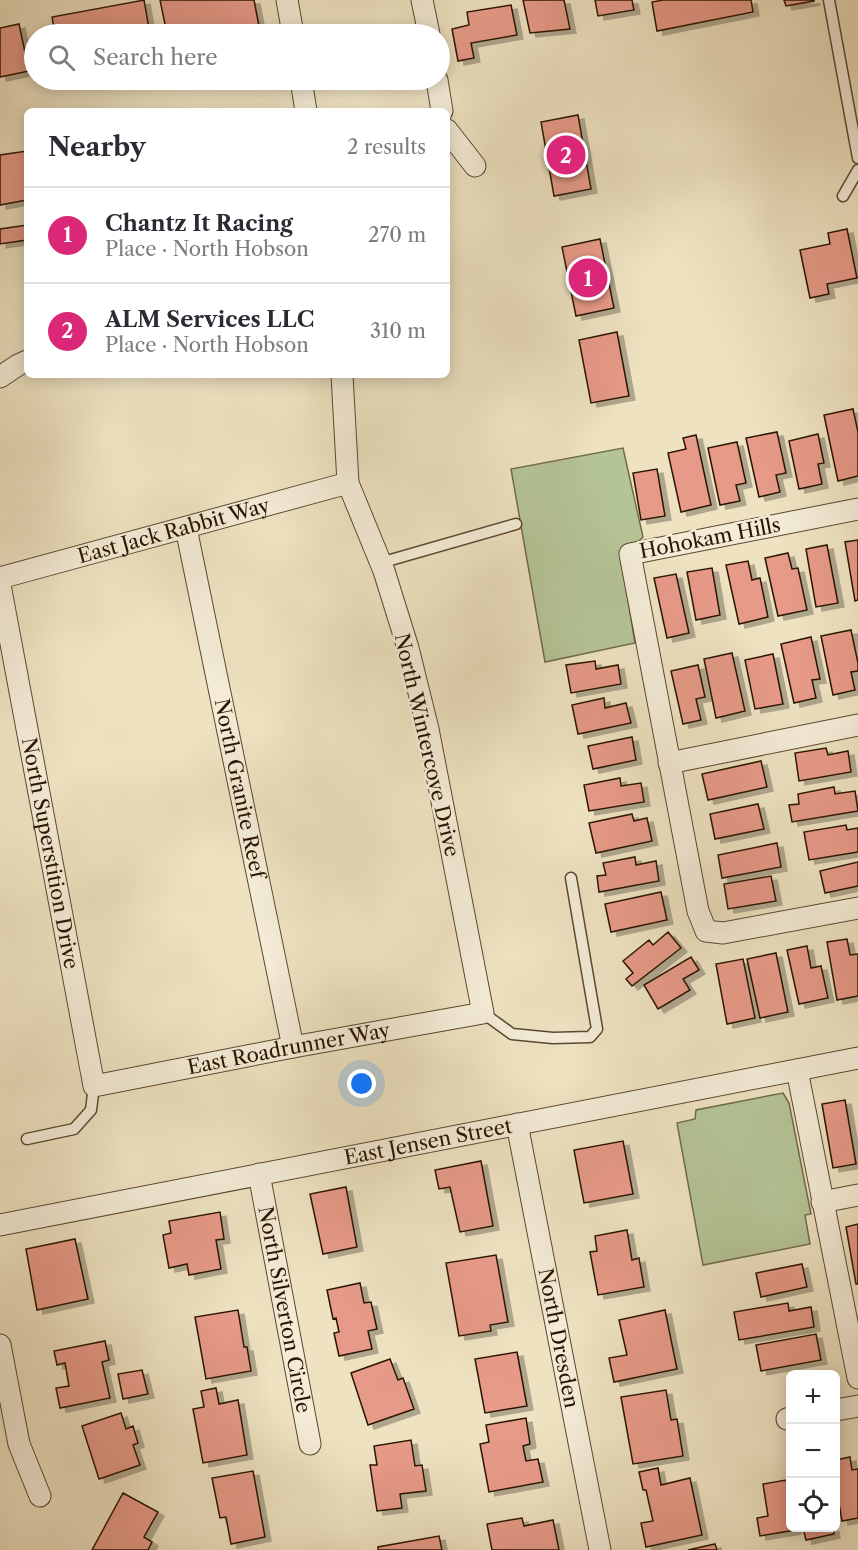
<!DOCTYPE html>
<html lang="en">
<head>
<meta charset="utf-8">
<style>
	:root { --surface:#fff; --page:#f2f2f3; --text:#2b2b33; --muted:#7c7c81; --line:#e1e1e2; --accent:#db2777 }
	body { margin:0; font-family:"Libre Caslon Text",serif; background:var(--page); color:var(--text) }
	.controls { position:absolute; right:18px; bottom:18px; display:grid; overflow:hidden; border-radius:9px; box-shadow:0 3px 15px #0003 }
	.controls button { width:54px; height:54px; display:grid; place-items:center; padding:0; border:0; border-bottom:2px solid var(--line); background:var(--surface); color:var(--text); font:30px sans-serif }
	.you { position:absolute; left:362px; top:1084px; width:21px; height:21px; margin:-15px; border:4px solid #fff; border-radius:50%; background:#1a73e8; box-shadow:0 0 0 9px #1a73e833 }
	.badge { display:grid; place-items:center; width:39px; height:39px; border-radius:50%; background:var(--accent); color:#fff; font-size:20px; font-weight:700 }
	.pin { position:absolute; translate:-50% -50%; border:3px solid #fff; box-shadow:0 2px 6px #0006 }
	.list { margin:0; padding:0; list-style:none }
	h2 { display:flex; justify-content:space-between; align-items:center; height:78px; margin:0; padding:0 24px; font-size:26px }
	h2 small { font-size:20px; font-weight:400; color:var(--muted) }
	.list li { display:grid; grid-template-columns:39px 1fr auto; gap:18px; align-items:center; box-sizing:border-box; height:96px; padding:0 24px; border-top:2px solid var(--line) }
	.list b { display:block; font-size:22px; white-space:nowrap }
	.list p { margin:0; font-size:20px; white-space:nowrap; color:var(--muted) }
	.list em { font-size:20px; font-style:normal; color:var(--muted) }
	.icon { flex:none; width:33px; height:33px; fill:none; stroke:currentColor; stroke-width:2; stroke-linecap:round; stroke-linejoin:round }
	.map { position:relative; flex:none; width:858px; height:1550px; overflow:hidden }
	.search { position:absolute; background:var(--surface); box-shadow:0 3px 15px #0003; left:24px; top:24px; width:426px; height:66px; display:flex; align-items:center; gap:15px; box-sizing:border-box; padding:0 21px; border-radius:33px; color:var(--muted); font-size:22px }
	.panel { position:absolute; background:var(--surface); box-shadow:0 3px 15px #0003; left:24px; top:108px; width:426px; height:270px; border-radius:9px }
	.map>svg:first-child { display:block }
</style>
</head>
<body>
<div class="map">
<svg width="858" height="1550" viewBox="0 0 858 1550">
	<defs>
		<filter id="shadow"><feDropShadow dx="6" dy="4" stdDeviation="0" flood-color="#0004"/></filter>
	</defs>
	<rect width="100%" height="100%" fill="#eee2c1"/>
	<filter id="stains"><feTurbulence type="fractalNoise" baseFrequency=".00333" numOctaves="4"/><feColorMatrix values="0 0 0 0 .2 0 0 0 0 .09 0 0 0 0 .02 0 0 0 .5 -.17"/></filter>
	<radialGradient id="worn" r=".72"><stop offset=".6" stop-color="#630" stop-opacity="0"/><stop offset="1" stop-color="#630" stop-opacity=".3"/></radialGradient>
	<path fill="#b5c496" stroke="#706c4b" stroke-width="1.5" d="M623,448L643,537L630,549L622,564L635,643L545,662L511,469Z
		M783,1093L789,1103L811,1214L805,1215L810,1244L703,1265L677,1123L695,1119L696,1110Z"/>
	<path fill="#e79a88" stroke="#2a1500" stroke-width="1.5" filter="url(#shadow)" d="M144,0L150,34H55L52,17Z
		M160,0H254L259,26L216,34H167Z
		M523,0H564L570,29L530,33Z
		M595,0H632L634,10L598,16Z
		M663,0H751L753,12L657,31L652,2Z
		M784,0H814V1L786,6Z
		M511,5L517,35L471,43L474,58L458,61L452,29L469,25L467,12Z
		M19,24L29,71L0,77V28Z
		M578,115L591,189L554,196L541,122Z
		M27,151V200L0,205V155Z
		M27,225V240L0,244V229Z
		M847,229L857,278L827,284L829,294L810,298L800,250L830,244L828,233Z
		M600,239L614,308L576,316L562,247Z
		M617,332L629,396L591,403L579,340Z
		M853,409L858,432V476L838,481L824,415Z
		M777,432L786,473L776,475L780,492L759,497L746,438Z
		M818,434L824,463L818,464L822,484L799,489L789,441Z
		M696,435L711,505L681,512L668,453L686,449L683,438Z
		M737,442L746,483L736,485L740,501L720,505L708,448Z
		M657,469L665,516L641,520L633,473Z
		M858,540V600L855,601L845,542Z
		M827,545L838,603L816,607L806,549Z
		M788,553L792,569L798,568L807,610L778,616L765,558Z
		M748,561L752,580L760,578L768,617L739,624L726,565Z
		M712,568L720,615L696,620L687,572Z
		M676,574L689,633L667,638L654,578Z
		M851,630L858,663V671L851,672L855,690L833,695L821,636Z
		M811,637L820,679L812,680L816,698L794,703L781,644Z
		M732,653L745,711L716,718L704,659Z
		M773,654L783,704L755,709L745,660Z
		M595,661L596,669L618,665L621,684L571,693L566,665Z
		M698,665L705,697L696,699L701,720L683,724L671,671Z
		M604,698L605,708L626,703L631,723L578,734L572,705Z
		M632,737L636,760L593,769L588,746Z
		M826,748L828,755L848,751L851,772L799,781L795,753Z
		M761,761L767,787L708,800L702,774Z
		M620,778L621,786L641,783L644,802L589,811L584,785Z
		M834,787L835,794L855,791L858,811L792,822L789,805L799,804L798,794Z
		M758,804L764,829L715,839L710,814Z
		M632,814L634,821L647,818L652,841L596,853L589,823Z
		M846,825L847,830L858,828V852L809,860L804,832Z
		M777,843L781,867L722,878L718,855Z
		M635,857L636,865L656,861L659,881L599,892L597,876L606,875L603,863Z
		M858,862V886L825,893L820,871Z
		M771,876L776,901L728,909L724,884Z
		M661,892L667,920L611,932L605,904Z
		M668,932L681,948L632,986L626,979L633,973L623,961L649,940L653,945Z
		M847,939L850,955L858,954V996L837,1000L827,942Z
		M807,946L811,968L821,966L828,998L799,1004L787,950Z
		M776,953L788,1012L760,1018L747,959Z
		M691,957L699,970L683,979L690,990L658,1009L644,985Z
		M743,959L755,1018L727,1024L716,964Z
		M845,1100L856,1164L833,1168L822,1104Z
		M623,1141L633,1194L584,1203L574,1150Z
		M481,1161L493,1226L460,1232L450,1187L439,1189L435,1170Z
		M346,1187L357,1247L323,1254L310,1194Z
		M220,1212L224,1239L216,1240L221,1269L189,1275L187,1264L169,1268L163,1235L171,1233L169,1221Z
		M858,1224V1284H856L846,1227Z
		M627,1230L632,1260L639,1258L644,1287L598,1295L590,1252L597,1251L595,1236Z
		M75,1239L88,1299L37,1310L26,1249Z
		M496,1255L508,1322L490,1325L491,1331L459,1336L446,1263Z
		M802,1264L807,1287L761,1297L756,1273Z
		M360,1283L364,1303L371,1302L377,1329L368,1331L372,1349L339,1356L334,1333L339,1332L336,1318L333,1319L327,1290Z
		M788,1303L789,1311L811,1307L814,1327L739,1340L734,1312Z
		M238,1310L244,1347H247L251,1371L206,1379L195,1317Z
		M665,1310L677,1369L614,1382L609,1358L627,1355L619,1320Z
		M816,1334L821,1360L761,1371L756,1345Z
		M105,1341L109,1360L102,1362L110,1398L60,1408L56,1388L69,1386L65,1363L57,1365L54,1351Z
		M517,1352L527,1406L485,1413L475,1359Z
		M390,1359L398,1380L403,1378L414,1409L368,1425L351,1373Z
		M142,1370L148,1394L123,1399L118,1374Z
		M216,1388L219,1404L238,1400L247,1455L203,1463L193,1409L204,1407L201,1391Z
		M666,1390L671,1420L677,1419L683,1456L633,1464L621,1397Z
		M121,1413L126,1429L133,1426L138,1443L133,1445L140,1465L99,1479L82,1426Z
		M526,1418L530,1444L523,1446L526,1461L538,1459L543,1482L489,1492L480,1444L489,1442L486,1425Z
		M411,1440L415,1466L422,1465L426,1491L400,1494L402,1508L377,1511L370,1465H377L374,1446Z
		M850,1457L852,1470L858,1469V1518L842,1521L836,1486V1460Z
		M658,1468L661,1485L690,1478L702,1535L646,1547L641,1523L653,1521L646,1490H643L639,1472Z
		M253,1471L265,1537L231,1544L226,1517L220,1518L212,1478Z
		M786,1480L790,1504V1528H795V1530L760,1536L757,1518L768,1516L763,1484Z
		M123,1493L158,1512L144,1537L152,1542L148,1550H92Z
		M522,1518L524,1526L553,1520L559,1550H492L487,1524Z
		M803,1528H833L834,1534L806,1540Z
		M439,1536L442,1550H378V1547Z
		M715,1544L717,1550H688Z"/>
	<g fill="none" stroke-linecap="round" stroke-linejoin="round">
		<g stroke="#5b4830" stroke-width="13">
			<path id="lane" d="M829,0L858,158
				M843,196L858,170
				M380,563L516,524
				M483,1013L512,1034L553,1038L590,1037L597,1029L571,878
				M27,1139L74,1129L91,1110L94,1086"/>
		</g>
		<g stroke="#5b4830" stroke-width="23">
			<g id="street">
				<path d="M287,0L293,34"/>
				<path d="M422,0L429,34"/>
				<path d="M301,80L306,111"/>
				<path d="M437,80L442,111"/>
				<path d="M447,130L475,166"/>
				<path d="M0,377L18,365L27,361"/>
				<path d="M858,509L630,554L698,911L706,931L723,933L858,908"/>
				<path id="s1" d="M186,528L293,1047"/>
				<path id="s2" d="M0,578L348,483"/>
				<path id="s3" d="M0,585L94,1086L293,1047L483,1013L428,729L408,648L384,571L348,483L342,375"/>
				<path d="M669,763L858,725"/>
				<path d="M797,1070L858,1378"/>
				<path id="s4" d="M517,1124L600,1550"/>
				<path id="s5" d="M259,1174L310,1444"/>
				<path d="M822,1202L858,1195"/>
				<path id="s6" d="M0,1225L858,1058"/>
				<path d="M0,1345L19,1444L40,1496"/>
				<path d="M836,1410L858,1406"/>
				<path d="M787,1419L790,1418"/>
			</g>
		</g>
		<use href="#lane" stroke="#f4ecd7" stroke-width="10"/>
		<use href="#street" stroke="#f4ecd7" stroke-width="21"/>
	</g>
	<g text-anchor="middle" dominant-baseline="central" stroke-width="5" stroke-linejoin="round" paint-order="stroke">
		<g font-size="20" fill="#2a1500" stroke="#f4ecd7">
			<text stroke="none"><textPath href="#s2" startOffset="180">East Jack Rabbit Way</textPath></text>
			<text transform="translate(710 538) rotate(-11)">Hohokam Hills</text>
			<text transform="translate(427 745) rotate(77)">North Wintercove Drive</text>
			<text stroke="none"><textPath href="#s1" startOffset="266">North Granite Reef</textPath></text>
			<text stroke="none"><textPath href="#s3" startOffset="273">North Superstition Drive</textPath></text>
			<text stroke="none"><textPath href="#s3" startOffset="708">East Roadrunner Way</textPath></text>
			<text stroke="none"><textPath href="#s6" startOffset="436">East Jensen Street</textPath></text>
			<text stroke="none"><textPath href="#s5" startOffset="138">North Silverton Circle</textPath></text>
			<text stroke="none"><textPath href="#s4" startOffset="218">North Dresden</textPath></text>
		</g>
	</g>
	<rect width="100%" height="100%" filter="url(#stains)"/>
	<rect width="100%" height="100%" fill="url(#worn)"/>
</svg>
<div class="controls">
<button>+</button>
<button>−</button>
<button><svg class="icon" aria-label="locate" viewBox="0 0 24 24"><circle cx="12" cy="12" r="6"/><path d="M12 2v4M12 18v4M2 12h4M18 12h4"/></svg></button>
</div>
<div class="you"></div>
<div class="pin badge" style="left:588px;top:278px">1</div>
<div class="pin badge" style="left:566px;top:155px">2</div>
<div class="search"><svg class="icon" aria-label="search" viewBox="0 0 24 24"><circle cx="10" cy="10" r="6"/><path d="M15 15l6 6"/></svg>Search here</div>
<section class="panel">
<h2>Nearby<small>2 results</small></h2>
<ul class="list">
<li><span class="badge">1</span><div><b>Chantz It Racing</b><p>Place · North Hobson</p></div><em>270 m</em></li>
<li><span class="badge">2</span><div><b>ALM Services LLC</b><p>Place · North Hobson</p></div><em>310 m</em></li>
</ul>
</section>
</div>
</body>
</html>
